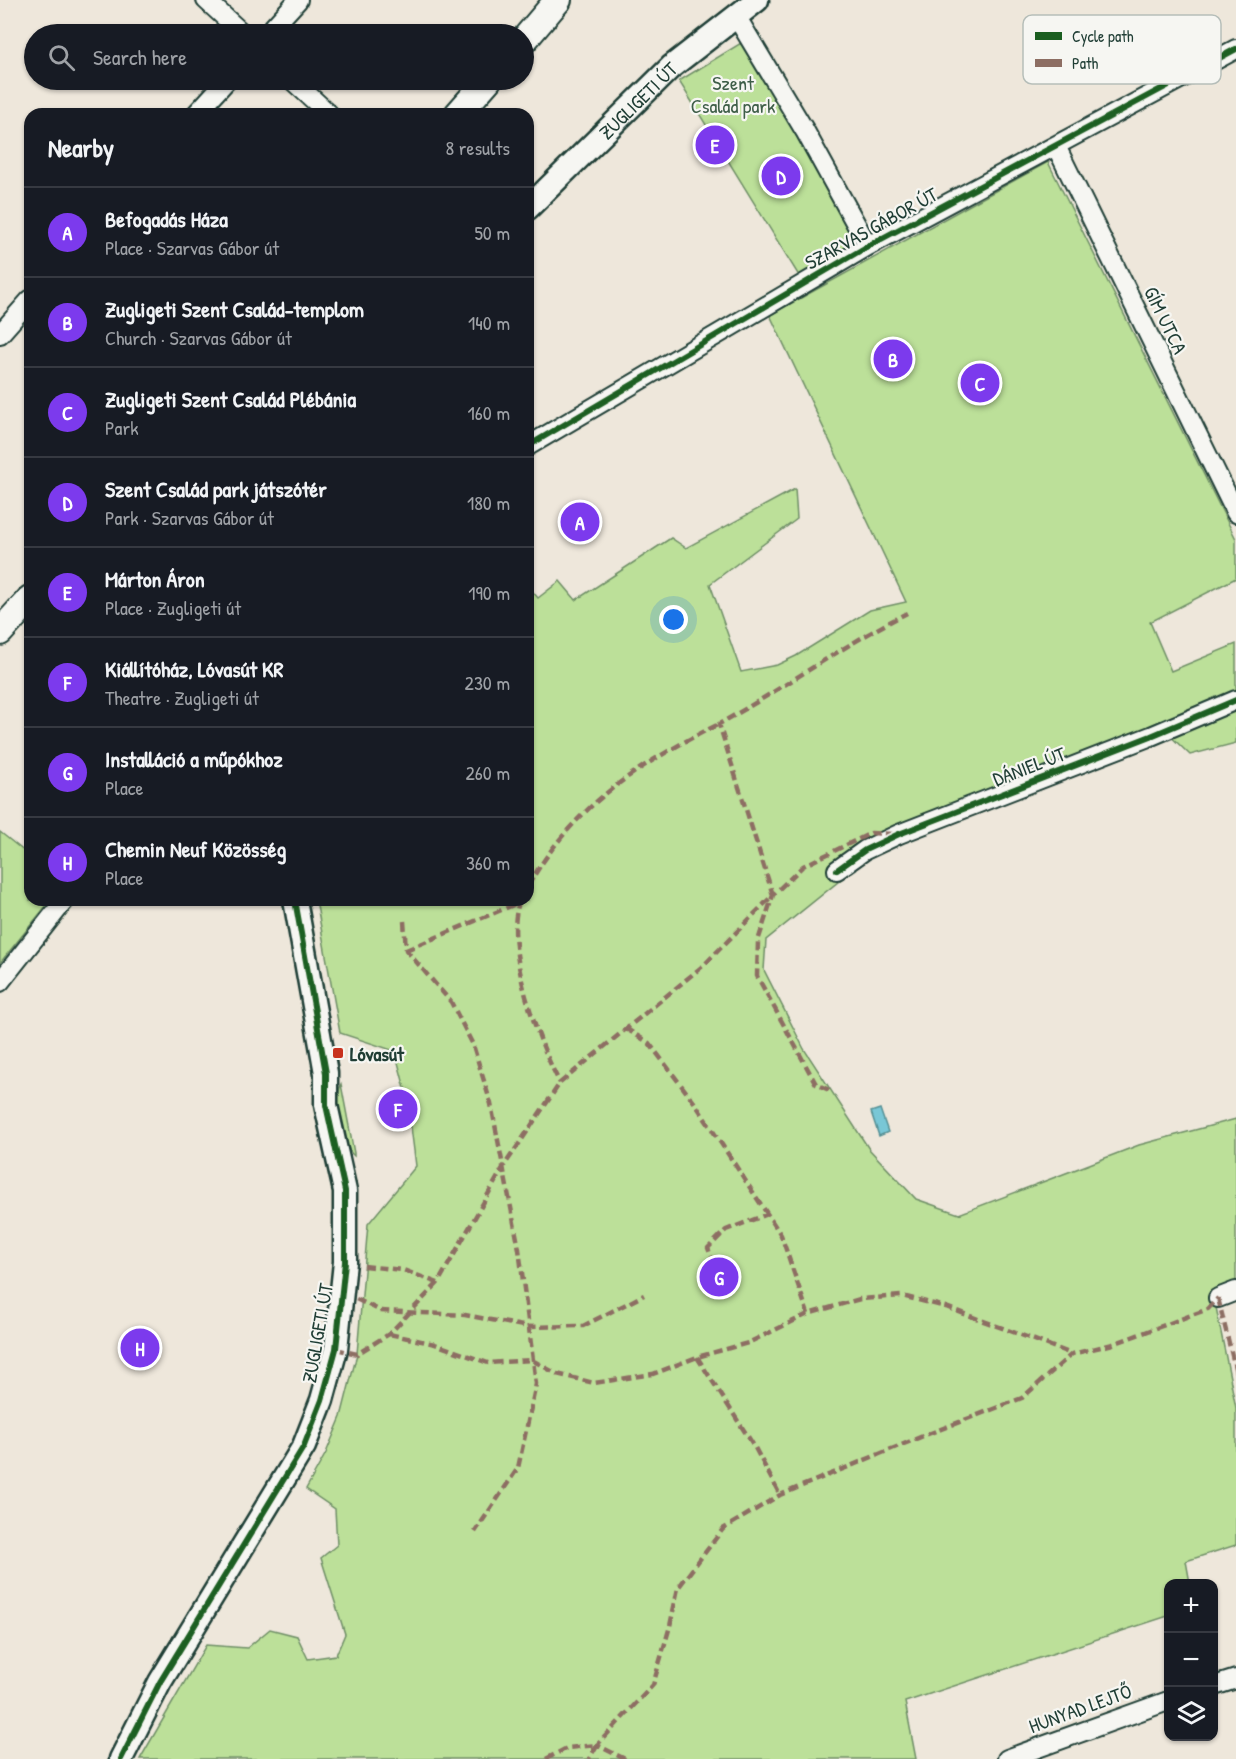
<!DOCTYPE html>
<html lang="en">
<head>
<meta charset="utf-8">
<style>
	:root { --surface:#171b24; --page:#242831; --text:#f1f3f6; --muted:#9ea1a6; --line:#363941; --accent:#7c3aed }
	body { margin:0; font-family:"Patrick Hand",sans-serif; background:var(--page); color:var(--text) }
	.controls { position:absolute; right:18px; bottom:18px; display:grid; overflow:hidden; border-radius:12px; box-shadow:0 2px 4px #0004 }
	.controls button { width:54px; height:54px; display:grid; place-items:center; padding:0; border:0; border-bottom:2px solid var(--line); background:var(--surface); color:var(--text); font:30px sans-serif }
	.you { position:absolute; left:674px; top:620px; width:21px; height:21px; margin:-15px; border:4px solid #fff; border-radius:50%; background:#1a73e8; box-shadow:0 0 0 9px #1a73e833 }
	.badge { display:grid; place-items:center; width:39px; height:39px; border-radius:50%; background:var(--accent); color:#fff; font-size:20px; font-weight:700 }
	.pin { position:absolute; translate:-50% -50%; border:3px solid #fff; box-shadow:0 2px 6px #0006 }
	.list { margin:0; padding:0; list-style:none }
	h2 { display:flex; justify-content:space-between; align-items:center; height:78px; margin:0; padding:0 24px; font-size:26px }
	h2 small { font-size:20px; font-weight:400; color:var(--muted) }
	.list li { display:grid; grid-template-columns:39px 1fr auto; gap:18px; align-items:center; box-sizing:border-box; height:90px; padding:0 24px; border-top:2px solid var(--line) }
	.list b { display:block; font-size:22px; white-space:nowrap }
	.list p { margin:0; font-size:20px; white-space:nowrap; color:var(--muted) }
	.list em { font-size:20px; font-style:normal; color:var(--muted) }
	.icon { flex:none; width:33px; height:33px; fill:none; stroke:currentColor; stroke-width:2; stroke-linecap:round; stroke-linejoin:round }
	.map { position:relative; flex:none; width:1236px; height:1759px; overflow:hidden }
	.search { position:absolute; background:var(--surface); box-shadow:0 2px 4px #0004; left:24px; top:24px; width:510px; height:66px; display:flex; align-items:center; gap:15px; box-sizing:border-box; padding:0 21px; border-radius:33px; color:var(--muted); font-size:22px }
	.panel { position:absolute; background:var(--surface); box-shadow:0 2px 4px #0004; left:24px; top:108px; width:510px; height:798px; border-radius:18px }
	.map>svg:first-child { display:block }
</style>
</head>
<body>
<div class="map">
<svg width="1236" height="1759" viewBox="0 0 1236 1759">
	<rect width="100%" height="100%" fill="#eee7db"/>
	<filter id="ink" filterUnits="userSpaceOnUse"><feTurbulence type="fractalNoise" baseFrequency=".0167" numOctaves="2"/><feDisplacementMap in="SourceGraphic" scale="12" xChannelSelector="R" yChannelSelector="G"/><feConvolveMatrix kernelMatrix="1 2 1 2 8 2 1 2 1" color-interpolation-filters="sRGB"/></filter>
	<g filter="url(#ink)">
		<path fill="#bce099" stroke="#6e8e66" stroke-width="1.5" d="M746,40L868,246L804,284L679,81Z
			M1048,162L1236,539V578L1150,622L1171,671L1236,644V743L1190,755L1159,725L889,841L766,940L764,970L804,1049L869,1149L916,1199L959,1214L1139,1145L1236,1119V1287L1213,1292L1236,1408V1545L1186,1561L1190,1583L1168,1584V1616L905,1702L916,1759H140L206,1645L247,1648L270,1629L297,1636L308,1659L336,1655L345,1634L321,1558L337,1545L335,1509L306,1489L326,1453L341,1417L357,1354L368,1224L416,1166L407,1096L395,1051L340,1033L316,900H528V586L538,598L560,581L576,600L671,538L686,548L795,489L797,519L710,584L741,672L777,665L796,656L870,610L906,602L770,315Z
			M0,832L30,856V900H51L0,963Z
			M341,1084L354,1153V1156C342,1146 335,1098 341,1084Z"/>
		<path fill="#79c7d6" stroke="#559095" stroke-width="1.5" d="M880,1109L888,1132L879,1136L871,1112Z"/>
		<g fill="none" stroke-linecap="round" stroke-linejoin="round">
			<g stroke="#1f3d34" stroke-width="22">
				<path id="minor" d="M206,0L243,34
					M736,16L805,131L868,246
					M267,34L298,0
					M292,80L329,114
					M196,114L227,80
					M1056,146L1236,513
					M0,334L30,300
					M528,446L868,246L1236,49
					M837,870L865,850L899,834L1151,736L1236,700
					M0,982L65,900
					M1218,1298L1236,1291
					M1214,1686L1236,1679
					M1007,1759L1168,1701"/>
			</g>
			<g stroke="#1f3d34" stroke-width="27">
				<g id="tertiary">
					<path id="s1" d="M528,208L671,67L757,0"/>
					<path d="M121,1759L160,1682L304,1446L322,1400L336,1349L345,1262V1191L326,1105V1073L295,900"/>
				</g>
			</g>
			<g stroke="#1f3d34" stroke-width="30">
				<path id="secondary" d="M524,40L558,0
					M458,114L488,80
					M0,632L30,599"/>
			</g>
			<use href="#minor" stroke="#f6f6f2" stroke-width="18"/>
			<use href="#tertiary" stroke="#f6f6f2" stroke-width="22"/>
			<use href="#secondary" stroke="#f6f6f2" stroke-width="26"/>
			<path stroke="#8d6e63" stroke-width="4.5" stroke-dasharray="9 4.5" stroke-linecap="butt" d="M528,886C573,806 639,764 719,724
				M520,900C502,943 538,1043 560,1083
				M404,921L406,950L451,1002L473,1045L491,1104L519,1249L536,1384L518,1468L475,1532
				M406,950L518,903
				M625,1028L649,1043L694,1102L781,1235L808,1314
				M829,1090L816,1084L757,976L758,941L773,895L803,866L871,833L893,834
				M364,1266L403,1270L438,1283
				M719,1277L708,1248L726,1230L768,1214
				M1218,1298L1236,1372
				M356,1299L381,1311L465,1315L528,1327L583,1326L644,1295
				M389,1334L435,1344L488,1363L532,1360L557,1374L594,1383L653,1374L697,1357L748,1343L808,1314L860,1299L902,1296L946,1307L1072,1354
				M336,1349L357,1354L389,1334L438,1283L504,1166L560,1083L704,965L773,895L719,724C782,689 842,646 907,613
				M697,1357L754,1446L780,1495
				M546,1759L567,1748L597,1745L589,1759
				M625,1759L597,1745L653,1685L670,1626L678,1588L723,1529L780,1495L928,1434L1022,1398L1072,1354L1113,1344L1208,1309L1218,1298"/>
			<g stroke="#f6f6f2" stroke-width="10">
				<path id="cycleway" d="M528,446L868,246L1236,49
					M837,870L865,850L899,834L1151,736L1236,700
					M121,1759L160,1682L304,1446L322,1400L336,1349L345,1262V1191L326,1105V1073L295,900"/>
			</g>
			<use href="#cycleway" stroke="#1b5e20" stroke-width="6"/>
		</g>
	</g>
	<rect fill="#c8321e" stroke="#f6f6f2" stroke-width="2" x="332" y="1047" width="12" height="12" rx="3"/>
	<g text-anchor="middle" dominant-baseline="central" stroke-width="4.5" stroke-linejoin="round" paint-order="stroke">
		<g font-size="20" fill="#3e5e48" stroke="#f6f6f2">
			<text x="733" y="82">Szent<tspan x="733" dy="23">Család park</tspan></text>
		</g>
		<g font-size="20" fill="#1f3d34" stroke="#f6f6f2">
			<text stroke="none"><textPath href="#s1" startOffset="154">ZUGLIGETI ÚT</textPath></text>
			<text transform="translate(871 228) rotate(-29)">SZARVAS GÁBOR ÚT</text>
			<text transform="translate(1166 320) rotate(64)">GÍM UTCA</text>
			<text transform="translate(1029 766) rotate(-21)">DÁNIEL ÚT</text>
			<text transform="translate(317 1333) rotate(-80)">ZUGLIGETI ÚT</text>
			<text transform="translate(1080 1708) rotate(-20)">HUNYAD LEJTŐ</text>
		</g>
		<g font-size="20" font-weight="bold" fill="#1f3d34" stroke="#f6f6f2" text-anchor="start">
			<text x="350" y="1053">Lóvasút</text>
		</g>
	</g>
	<rect x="1023" y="15" width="198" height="69" rx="9" fill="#f6f6f2" stroke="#b6beb9" stroke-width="1.5"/>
	<rect x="1035" y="32" width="27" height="8" fill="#1b5e20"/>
	<rect x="1035" y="59" width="27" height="8" fill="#8d6e63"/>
	<g font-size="16" fill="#1f3d34">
		<text x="1072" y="42">Cycle path</text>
		<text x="1072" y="69">Path</text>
	</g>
</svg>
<div class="controls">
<button>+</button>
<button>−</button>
<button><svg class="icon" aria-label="layers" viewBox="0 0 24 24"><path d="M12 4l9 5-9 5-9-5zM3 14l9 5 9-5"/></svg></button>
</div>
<div class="you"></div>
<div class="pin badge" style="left:580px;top:522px">A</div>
<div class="pin badge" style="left:893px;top:359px">B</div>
<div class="pin badge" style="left:980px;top:383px">C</div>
<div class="pin badge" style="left:781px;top:176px">D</div>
<div class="pin badge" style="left:715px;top:145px">E</div>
<div class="pin badge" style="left:398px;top:1109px">F</div>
<div class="pin badge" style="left:719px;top:1277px">G</div>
<div class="pin badge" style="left:140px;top:1348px">H</div>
<div class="search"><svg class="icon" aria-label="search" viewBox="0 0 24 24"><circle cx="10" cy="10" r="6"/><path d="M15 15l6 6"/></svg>Search here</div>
<section class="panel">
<h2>Nearby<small>8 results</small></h2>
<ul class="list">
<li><span class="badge">A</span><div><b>Befogadás Háza</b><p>Place · Szarvas Gábor út</p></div><em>50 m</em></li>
<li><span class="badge">B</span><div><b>Zugligeti Szent Család-templom</b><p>Church · Szarvas Gábor út</p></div><em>140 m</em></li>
<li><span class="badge">C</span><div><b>Zugligeti Szent Család Plébánia</b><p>Park</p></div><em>160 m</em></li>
<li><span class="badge">D</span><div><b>Szent Család park játszótér</b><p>Park · Szarvas Gábor út</p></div><em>180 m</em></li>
<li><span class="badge">E</span><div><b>Márton Áron</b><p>Place · Zugligeti út</p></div><em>190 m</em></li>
<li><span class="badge">F</span><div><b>Kiállítóház, Lóvasút KR</b><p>Theatre · Zugligeti út</p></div><em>230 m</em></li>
<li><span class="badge">G</span><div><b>Installáció a műpókhoz</b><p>Place</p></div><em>260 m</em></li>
<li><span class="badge">H</span><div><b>Chemin Neuf Közösség</b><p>Place</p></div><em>360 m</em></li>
</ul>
</section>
</div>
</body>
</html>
